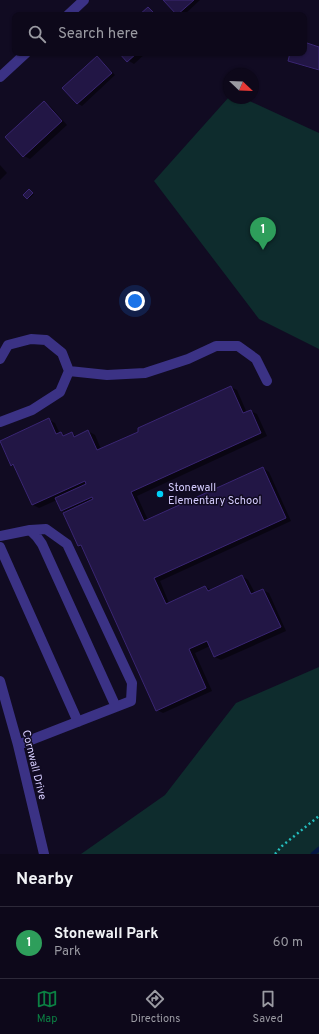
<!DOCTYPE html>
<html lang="en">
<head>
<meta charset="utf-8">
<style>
	:root { --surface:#0d081a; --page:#1b1627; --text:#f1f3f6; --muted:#9a9aa2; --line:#2d2939; --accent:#0b8043 }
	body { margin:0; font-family:Overpass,sans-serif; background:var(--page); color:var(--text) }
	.compass { position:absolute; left:223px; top:68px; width:36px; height:36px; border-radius:50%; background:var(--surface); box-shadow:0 1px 3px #0004; rotate:113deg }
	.you { position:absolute; left:135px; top:301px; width:14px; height:14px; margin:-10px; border:3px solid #fff; border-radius:50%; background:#1a73e8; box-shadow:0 0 0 6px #1a73e833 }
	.badge { display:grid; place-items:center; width:26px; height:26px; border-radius:50%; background:var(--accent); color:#fff; font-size:13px; font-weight:700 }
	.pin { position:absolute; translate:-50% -33px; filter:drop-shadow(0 1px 2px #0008) }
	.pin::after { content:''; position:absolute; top:21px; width:14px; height:12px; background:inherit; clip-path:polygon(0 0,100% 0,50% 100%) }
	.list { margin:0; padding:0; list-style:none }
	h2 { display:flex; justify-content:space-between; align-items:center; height:52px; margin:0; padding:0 16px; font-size:17px }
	h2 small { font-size:13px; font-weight:400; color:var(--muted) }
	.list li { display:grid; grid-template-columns:26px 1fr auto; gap:12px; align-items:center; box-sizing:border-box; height:72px; padding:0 16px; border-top:1px solid var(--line) }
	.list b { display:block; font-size:15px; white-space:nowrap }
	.list p { margin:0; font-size:13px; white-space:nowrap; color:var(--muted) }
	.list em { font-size:13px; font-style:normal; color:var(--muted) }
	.icon { flex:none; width:22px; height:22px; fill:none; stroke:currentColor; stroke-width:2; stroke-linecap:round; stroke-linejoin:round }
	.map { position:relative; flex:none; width:319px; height:854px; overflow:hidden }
	.search { position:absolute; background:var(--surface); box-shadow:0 1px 3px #0004; left:12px; right:12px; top:12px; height:44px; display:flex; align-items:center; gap:10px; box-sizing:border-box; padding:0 14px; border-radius:8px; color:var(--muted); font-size:15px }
	.sheet { height:124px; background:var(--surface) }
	nav { display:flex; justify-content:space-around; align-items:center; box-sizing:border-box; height:56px; border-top:1px solid var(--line); background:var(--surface); font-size:11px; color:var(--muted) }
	nav a { display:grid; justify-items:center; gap:2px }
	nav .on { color:var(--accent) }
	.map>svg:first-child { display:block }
</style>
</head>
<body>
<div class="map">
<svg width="319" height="854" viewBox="0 0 319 854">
	<rect width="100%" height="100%" fill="#110b22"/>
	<path fill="#0e2c2d" d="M229,97V98H243L319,133V349L259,319L154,181Z
		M319,667V854H81L165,795L236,703Z"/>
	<path fill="#0007" d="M164,0H200L184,15H177Z
		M304,43L319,48V71L296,64L289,60L291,53H304Z
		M138,53H146L134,64L129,61Z
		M97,57L101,60L115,75L82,106L77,103Z
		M44,102L50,106L67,125L30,159L24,156Z
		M0,165L7,173L0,180Z
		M31,192L34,194L29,199L27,198Z
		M231,387L237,390L247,413L251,411L257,414L267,436L137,496L148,520L263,468L269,472L291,521L160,581L169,603L205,587L211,590L242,576L248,580L255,593L263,590L269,593L286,631L221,660L215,657L210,646L195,653L212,691L163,713L157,710L83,548L79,546L66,513L62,510L57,500L39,508L33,505L16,468L12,465L49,420L55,423L60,434L61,433L66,436L71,433L77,437L88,431L95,435L101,449L139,432Z"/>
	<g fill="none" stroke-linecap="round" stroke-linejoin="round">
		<path stroke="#051742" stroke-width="4.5" d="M313,854L319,849"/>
	</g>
	<path fill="#221645" stroke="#3a2673" d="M163,0H194L177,15Z
		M148,7L156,15H139Z
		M304,42L319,47V70L288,61L290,53H304Z
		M119,53H137L127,62Z
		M97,56L112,73L77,104L62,88Z
		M44,101L62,121L23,157L5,137Z
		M29,189L33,193L27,199L23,195Z
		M231,386L243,413L251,410L261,433L131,492L144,521L263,467L286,518L154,578L166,604L205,586L208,591L242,575L251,594L263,589L281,627L214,657L207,641L189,649L206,688L156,711L81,545L78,546L63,513L93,499L92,497L61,511L55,498L86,484L85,481L32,505L13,464L11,466L0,441L49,418L56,434L61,432L63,436L72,432L74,437L88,430L97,450L138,432V428Z"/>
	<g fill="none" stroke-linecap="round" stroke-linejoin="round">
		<path stroke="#24bcbc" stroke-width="2.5" stroke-dasharray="2 3" stroke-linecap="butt" d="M275,854L282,846L319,816"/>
		<path stroke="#3b3285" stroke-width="10" d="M68,15L84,0
			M0,77L26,53
			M0,359L8,345L31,339L46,340L62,353L69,371L60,392L32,410L0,422
			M69,371L107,375L145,373L188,359L216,346H238L256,359L267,381
			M30,530L37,537L42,544L116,707
			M0,536L30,530L46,529L67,544L132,683L131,701L18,745
			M0,547L78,722
			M0,681L18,745L44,854"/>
	</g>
	<circle fill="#00d0f8" stroke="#110b22" stroke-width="1.5" cx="160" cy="494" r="4"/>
	<g text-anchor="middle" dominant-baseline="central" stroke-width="3" stroke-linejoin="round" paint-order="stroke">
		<g font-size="11" fill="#d6cdff" stroke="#110b22" text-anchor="start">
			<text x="168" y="488">Stonewall<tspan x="168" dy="13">Elementary School</tspan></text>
		</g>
		<g font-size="11" fill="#d6cdff" stroke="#110b22">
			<text transform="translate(34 765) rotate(76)">Cornwall Drive</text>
		</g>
	</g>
</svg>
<svg class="compass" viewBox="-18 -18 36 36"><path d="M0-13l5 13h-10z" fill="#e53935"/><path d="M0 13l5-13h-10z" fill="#9a9aa2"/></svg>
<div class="you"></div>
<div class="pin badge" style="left:263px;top:250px;background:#2e9e5b">1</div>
<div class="search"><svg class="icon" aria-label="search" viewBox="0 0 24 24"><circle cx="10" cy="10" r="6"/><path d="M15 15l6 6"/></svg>Search here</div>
</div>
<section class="sheet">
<h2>Nearby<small></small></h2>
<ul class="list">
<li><span class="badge" style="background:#2e9e5b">1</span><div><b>Stonewall Park</b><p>Park</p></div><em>60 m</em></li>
</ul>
</section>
<nav>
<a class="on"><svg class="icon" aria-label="map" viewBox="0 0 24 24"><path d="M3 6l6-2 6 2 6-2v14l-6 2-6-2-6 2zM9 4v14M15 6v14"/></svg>Map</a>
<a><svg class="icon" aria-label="directions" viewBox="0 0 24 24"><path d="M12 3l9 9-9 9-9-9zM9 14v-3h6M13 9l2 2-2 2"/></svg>Directions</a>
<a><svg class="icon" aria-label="saved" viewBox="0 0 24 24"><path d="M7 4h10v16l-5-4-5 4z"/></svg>Saved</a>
</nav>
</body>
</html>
